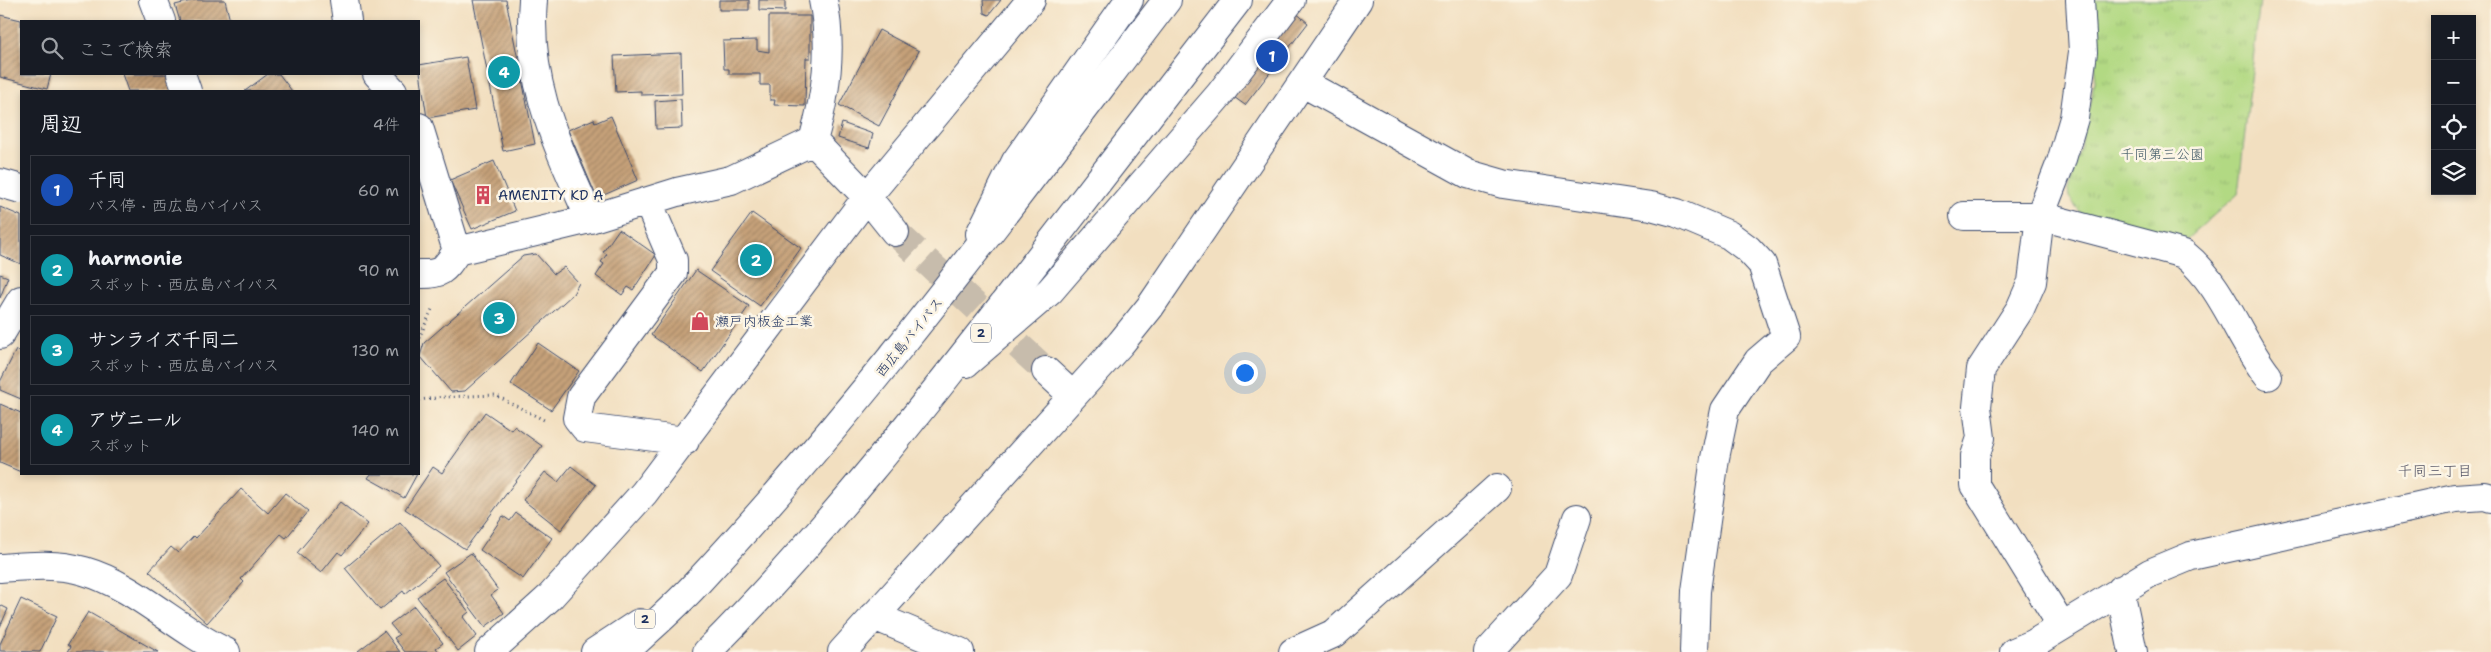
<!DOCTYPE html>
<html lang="ja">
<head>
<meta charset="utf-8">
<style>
	:root { --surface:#171b24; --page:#20242c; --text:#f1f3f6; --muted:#9ea1a6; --line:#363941; --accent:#d1495b }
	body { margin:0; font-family:"Shantell Sans","Klee One",sans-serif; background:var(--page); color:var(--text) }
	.controls { position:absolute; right:15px; top:15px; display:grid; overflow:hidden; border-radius:0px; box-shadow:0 2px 8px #0003 }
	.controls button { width:45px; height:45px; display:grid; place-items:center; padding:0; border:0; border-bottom:1px solid var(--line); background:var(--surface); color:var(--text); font:25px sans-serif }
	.you { position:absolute; left:1244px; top:372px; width:18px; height:18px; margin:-12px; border:4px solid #fff; border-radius:50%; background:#1a73e8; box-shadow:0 0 0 8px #1a73e833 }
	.badge { display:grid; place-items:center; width:32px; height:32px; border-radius:50%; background:var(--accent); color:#fff; font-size:16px; font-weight:700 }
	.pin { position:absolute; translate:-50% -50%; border:2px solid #fff; box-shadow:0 1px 5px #0006 }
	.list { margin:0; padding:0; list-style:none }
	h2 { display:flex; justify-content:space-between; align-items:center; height:65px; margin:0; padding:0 20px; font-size:21px }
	h2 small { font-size:16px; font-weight:400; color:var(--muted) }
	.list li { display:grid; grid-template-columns:32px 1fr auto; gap:15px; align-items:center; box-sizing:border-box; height:70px; margin:0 10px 10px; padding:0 10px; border:1px solid var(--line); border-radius:0px }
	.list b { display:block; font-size:19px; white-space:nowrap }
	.list p { margin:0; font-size:16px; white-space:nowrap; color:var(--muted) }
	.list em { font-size:16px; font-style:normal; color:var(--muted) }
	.icon { flex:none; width:28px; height:28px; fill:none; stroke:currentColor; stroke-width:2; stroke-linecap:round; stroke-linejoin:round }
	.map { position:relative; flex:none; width:2491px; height:652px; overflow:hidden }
	.search { position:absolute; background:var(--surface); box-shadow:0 2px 8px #0003; left:20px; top:20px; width:400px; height:55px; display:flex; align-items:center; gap:12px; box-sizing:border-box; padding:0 18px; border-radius:0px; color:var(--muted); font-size:19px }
	.panel { position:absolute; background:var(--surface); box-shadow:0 2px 8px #0003; left:20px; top:90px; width:400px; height:385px; border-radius:0px }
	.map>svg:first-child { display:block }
</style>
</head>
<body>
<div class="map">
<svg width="2491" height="652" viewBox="0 0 2491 652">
	<defs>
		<pattern id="park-tufts" width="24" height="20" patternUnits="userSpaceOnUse" patternTransform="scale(1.25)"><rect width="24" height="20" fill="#b2d983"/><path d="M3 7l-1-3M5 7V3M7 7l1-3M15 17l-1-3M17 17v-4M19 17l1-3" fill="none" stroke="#98bb74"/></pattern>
		<pattern id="building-hatch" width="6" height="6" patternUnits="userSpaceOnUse" patternTransform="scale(1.25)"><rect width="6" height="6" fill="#c6a179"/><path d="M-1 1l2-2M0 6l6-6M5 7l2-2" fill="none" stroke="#a08466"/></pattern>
	</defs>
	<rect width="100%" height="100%" fill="#fcf5e5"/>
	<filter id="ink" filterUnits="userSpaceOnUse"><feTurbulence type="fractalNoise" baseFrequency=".02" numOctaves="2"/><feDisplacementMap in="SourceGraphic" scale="10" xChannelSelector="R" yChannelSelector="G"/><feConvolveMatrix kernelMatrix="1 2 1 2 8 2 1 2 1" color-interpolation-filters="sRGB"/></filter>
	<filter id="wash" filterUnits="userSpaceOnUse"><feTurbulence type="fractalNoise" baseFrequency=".0096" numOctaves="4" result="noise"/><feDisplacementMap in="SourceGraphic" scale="20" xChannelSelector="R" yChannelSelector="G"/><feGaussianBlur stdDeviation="1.12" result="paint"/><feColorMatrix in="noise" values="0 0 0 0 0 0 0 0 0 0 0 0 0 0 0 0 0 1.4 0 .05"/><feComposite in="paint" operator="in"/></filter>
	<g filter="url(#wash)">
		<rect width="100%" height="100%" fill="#f2dfc0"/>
		<path fill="url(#park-tufts)" stroke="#668470" d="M2092,0H2260L2238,194L2181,244L2083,216L2069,197L2068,190C2078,157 2088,124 2093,89C2098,60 2095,29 2092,0Z"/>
		<g id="blocks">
			<path fill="url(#building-hatch)" d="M195,0H225L230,21H180L175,5Z
				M473,0H506L535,144L503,151Z
				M719,0H749V10H719Z
				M759,0H785V11L759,10Z
				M983,0H1001L989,15L984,13Z
				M1295,12L1308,23L1245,105L1231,95Z
				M0,15L21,20V74H51L47,89L0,77Z
				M769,16H810V58H806L805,106L774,105L775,100H770V85H760V74H729V69H724L723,41L757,40V50L769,52Z
				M879,30L919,51L879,126L839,105Z
				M681,53L682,94L641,95V91L616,92L614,56Z
				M466,57L475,110L427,118L419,65Z
				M122,74H167L174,91H128Z
				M268,74H279L292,91H245Z
				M681,99L682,128L656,129L655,101Z
				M611,116L638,180L597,198L568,130L594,119L595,123Z
				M842,123L873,134L869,148L838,138Z
				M494,161L515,211L472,229L450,180Z
				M0,207L21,216V264L0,255Z
				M752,213L801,248L760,306L710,271Z
				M619,229L656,255L633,290L628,287L622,295L596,276L604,264L601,262L607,254L603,252Z
				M536,254L554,274L564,267L579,283L573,294L465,391L451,392L420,356L424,343L523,256Z
				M696,270L749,306L703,372L651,335Z
				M0,274L8,277L0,298Z
				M538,343L579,371L551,410L511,384Z
				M16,350L21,353V399L0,390V382Z
				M0,404L21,413V472L0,463Z
				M485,412L511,430L514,426L542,446L465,549L405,509L433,467L442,473Z
				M571,466L596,485L561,530L523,500L545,472L558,482Z
				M371,474H417L404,498L368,478Z
				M241,489L268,513L285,493L308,511L286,538L281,534L241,579L244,582L207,623L149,571L171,547L178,553L194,536L196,538Z
				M340,502L368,524L342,555L338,552L321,573L297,553Z
				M516,513L552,538L523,579L480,550L503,516L510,521Z
				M400,522L439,566L405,594L403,591L380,610L345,568Z
				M471,553L498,590L491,595L504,613L485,627L444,572Z
				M443,578L469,612L463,617L477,636L458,651L417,597Z
				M21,599L57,616L40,652L0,651V644Z
				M0,605L8,609L0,627Z
				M414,606L443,643L436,648L439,652H405L394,638L399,635L390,624Z
				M88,612L158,652H68L71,646L68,644Z
				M384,631L400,652H359L358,651Z"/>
		</g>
	</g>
	<g filter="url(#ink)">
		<use href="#blocks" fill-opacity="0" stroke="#3b496d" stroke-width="1"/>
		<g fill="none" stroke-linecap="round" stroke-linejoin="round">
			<path stroke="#c7bcac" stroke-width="28" stroke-dasharray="28 14" stroke-linecap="butt" d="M895,232L1046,371"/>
			<g stroke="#3b496d" stroke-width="30">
				<path id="minor" d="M153,0L161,21
					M344,0L347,21
					M533,0C526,84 557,144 590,219
					M181,74L187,91
					M377,74L393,91
					M1303,83L1468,174L1503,184L1651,206L1677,213L1729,235L1748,249L1762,264L1786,337L1758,361L1725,410L1715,458L1696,591L1694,652
					M419,127L457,251
					M813,141C826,95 833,48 823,0
					M0,183L21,189
					M648,202L673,260V273L581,397L577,418L585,428L685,441
					M1964,216H2040L2184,254C2223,285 2238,338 2268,376
					M980,234L1016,161L1129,0
					M419,274C442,275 444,270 457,251L590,219L677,192L731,180L813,141L867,197L895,232
					M0,335L21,300
					M966,363L1050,291L1220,94L1291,0
					M1046,371L1073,396
					M0,568C27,566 57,563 84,571C136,586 177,630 226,652
					M2120,590L2133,652
					M874,616L960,652
					M2062,626L1975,485V456L1981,438L1977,407L1981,369L2020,309L2032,282L2040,216L2061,162L2074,118L2083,52L2080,0
					M489,652L550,597L644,493L867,197L1031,0
					M842,652L1121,343L1150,307L1358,0
					M1293,652L1335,633L1497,488
					M1488,652L1558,575L1577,518
					M2014,652L2033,644L2150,573L2191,556L2455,498L2485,496L2491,498"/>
			</g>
			<g stroke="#3b496d" stroke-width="30">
				<path id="highway" d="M595,652L639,623
					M625,652C649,629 674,608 696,584C867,401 1015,199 1167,0
					M707,652C824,535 925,405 1026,275C1097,183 1167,92 1238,0"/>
			</g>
			<path stroke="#3b496d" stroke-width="3" stroke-dasharray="1 4" stroke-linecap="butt" d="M419,338L433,307
				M419,400L443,397L495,395L544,420"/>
			<use href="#minor" stroke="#fff" stroke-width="28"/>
			<use href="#highway" stroke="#fff" stroke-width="28"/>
		</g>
	</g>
	<defs>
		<g id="building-bare" transform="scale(1.5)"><path d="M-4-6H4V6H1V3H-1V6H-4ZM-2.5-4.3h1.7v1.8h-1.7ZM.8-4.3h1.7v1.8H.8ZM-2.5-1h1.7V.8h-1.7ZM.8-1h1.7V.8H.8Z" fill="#d1495b" stroke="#fcf5e5" stroke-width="2.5" paint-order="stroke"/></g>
		<g id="shop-bare" transform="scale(1.5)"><path d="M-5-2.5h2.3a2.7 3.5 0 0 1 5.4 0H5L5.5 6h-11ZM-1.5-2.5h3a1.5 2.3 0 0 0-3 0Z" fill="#d1495b" stroke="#fcf5e5" stroke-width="2.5" paint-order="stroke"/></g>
	</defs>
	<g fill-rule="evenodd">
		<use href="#building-bare" x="483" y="195"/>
		<use href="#shop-bare" x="700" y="321"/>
	</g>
	<g text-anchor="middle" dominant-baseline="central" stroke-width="5" stroke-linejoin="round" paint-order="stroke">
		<g fill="#fcf5e5" stroke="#5e6a86" stroke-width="1">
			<rect x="971" y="323.5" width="20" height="19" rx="4"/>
			<rect x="635" y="609.5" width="20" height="19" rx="4"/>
		</g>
		<g font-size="12" font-weight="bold" fill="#1b2f5e">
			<text x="981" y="333">2</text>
			<text x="645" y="619">2</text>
		</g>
		<g font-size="14" fill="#415a67" stroke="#fcf5e5">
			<text x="2162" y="154">千同第三公園</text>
		</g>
		<g font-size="14" fill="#1b2f5e" stroke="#fcf5e5" text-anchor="start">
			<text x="498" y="195">AMENITY KD A</text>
			<text x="715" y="321">瀬戸内板金工業</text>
		</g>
		<g font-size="14" fill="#1b2f5e" stroke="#fcf5e5">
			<text transform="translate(909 337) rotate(-51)">西広島バイパス</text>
		</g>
		<g font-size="15" fill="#575767" stroke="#fcf5e5">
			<text x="2435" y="471">千同三丁目</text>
		</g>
	</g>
</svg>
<div class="controls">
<button>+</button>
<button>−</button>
<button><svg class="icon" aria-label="locate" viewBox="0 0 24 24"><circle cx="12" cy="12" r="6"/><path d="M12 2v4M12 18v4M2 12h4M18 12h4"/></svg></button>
<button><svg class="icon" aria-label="layers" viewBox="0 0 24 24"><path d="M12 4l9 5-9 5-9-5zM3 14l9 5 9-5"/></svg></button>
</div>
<div class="you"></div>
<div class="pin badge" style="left:1272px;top:56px;background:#1a4fb4">1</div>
<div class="pin badge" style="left:756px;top:260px;background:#0f9aa8">2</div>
<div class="pin badge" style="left:499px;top:318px;background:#0f9aa8">3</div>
<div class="pin badge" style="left:504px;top:72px;background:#0f9aa8">4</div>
<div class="search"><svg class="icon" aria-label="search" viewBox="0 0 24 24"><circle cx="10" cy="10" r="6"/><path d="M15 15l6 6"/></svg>ここで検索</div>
<section class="panel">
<h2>周辺<small>4件</small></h2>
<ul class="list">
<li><span class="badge" style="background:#1a4fb4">1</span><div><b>千同</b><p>バス停 · 西広島バイパス</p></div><em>60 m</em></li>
<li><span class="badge" style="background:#0f9aa8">2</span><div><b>harmonie</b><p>スポット · 西広島バイパス</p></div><em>90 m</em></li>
<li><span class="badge" style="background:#0f9aa8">3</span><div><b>サンライズ千同二</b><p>スポット · 西広島バイパス</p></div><em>130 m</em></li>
<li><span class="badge" style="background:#0f9aa8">4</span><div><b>アヴニール</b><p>スポット</p></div><em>140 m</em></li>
</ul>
</section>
</div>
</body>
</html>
